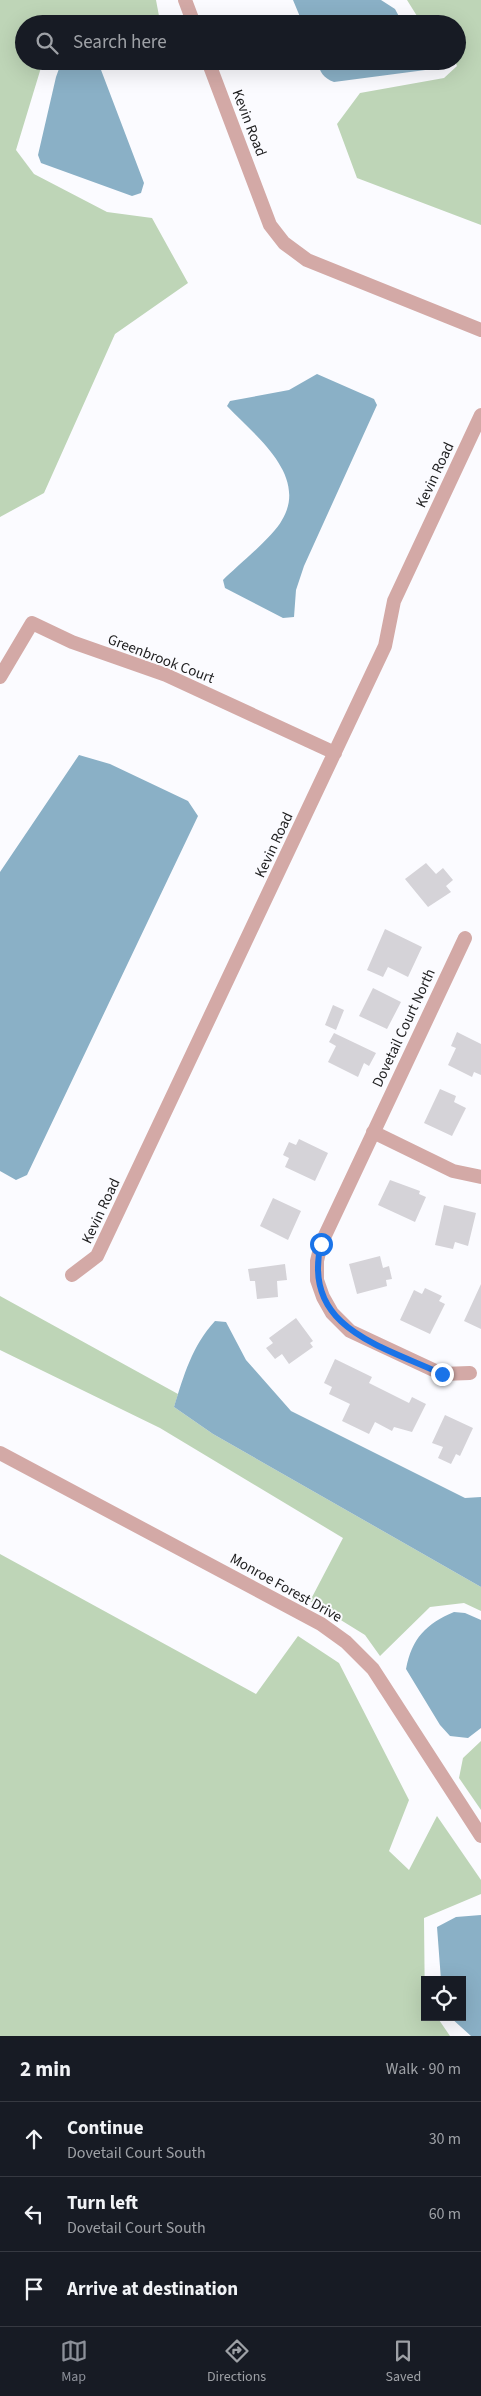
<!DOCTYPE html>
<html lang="en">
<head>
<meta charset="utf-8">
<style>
	:root { --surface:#171b24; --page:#20242c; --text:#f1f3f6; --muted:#9ea1a6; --line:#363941; --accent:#8c9099 }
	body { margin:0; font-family:"Source Sans 3",sans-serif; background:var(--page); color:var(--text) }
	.controls { position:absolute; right:15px; bottom:15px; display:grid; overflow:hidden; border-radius:0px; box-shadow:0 5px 20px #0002 }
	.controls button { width:45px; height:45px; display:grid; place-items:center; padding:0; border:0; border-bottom:1px solid var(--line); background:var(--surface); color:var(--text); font:25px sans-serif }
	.stop { position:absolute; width:15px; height:15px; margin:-11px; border:4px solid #1a73e8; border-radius:50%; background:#fff }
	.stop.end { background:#1a73e8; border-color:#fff; box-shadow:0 1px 5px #0008 }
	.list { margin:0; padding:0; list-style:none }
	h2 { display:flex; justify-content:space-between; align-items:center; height:65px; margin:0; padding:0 20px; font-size:21px }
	h2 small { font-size:16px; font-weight:400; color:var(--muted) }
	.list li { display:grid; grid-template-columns:32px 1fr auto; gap:15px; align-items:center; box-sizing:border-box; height:75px; padding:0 20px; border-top:1px solid var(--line) }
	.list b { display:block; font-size:19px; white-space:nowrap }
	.list p { margin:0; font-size:16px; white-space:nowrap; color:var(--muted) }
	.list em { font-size:16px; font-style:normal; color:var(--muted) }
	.icon { flex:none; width:28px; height:28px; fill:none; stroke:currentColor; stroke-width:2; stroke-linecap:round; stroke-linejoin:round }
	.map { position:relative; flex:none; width:481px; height:2036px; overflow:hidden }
	.search { position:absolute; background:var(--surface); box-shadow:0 5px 20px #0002; left:15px; right:15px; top:15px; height:55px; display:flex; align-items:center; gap:12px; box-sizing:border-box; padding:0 18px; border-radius:28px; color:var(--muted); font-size:19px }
	.sheet { height:290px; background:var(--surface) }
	nav { display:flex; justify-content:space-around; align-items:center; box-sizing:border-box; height:70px; border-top:1px solid var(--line); background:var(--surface); font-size:14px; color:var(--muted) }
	nav a { display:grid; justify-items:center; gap:2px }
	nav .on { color:var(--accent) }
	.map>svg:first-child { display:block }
</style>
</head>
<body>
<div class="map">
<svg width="481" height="2036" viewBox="0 0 481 2036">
	<rect width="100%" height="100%" fill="#fbfbff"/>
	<path fill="#bed5b7" d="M0,0H156L159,16L148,24H24V61H43L16,150L34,174L107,212L152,218L188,283L115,334L44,493L0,517Z
		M407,0H481V225L357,178L337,124L360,93L444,78L457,66L455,61H457V24H422Z
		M0,1296L178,1394L174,1407L213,1434L481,1587V1611L464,1603L430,1607L380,1656L365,1635L310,1601L343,1538L160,1428L0,1350Z
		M0,1554L256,1694L298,1636L339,1663L409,1800L389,1851L409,1870L437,1816L481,1880V1894L424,1918L425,2017H437L450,2036H0Z
		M481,1741V1810L459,1778L463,1758Z"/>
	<path fill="#8ab0c6" d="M293,0H381L395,9L403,24H303Z
		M64,61L98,62L144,183L141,193L132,196L41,163L38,155L56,77L60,66Z
		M317,61H440L433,69L334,82C323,78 320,72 317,61Z
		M317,374L374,399L377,405L304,566L296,590L294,617L283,618L225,588L223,580C238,565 273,537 282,520C309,475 254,435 227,406L230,401L289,390Z
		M79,755L110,764L188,801L198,816L27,1175L16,1180L0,1171V872Z
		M215,1321L226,1322L246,1360L291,1411L465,1498L481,1497V1587L213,1434L174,1407C184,1375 192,1346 215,1321Z
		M454,1612L465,1613L481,1620V1728L468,1738L450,1736L440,1725L406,1669C412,1638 426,1624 454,1612Z
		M481,1915V2036H471L450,2017H462V1980H441L437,1927L456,1917Z"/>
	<path fill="#d5d3d8" d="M426,863L436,874L443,868L453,880L446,886L451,892L428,907L405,879Z
		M385,929L422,947L408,977L388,967L383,977L367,970Z
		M373,988L401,1002L387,1029L359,1016Z
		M333,1005L344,1010L336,1030L325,1025Z
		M457,1032L481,1044V1075L474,1072L472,1077L448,1065L456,1048L451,1046Z
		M334,1033L376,1053L369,1066L364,1063L358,1077L328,1062L336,1046L329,1042Z
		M440,1089L456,1096L454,1102L466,1108L452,1136L424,1123Z
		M299,1139L328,1153L315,1181L285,1167L289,1158L283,1155L289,1142L296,1145Z
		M390,1180L420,1191L419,1194L426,1197L415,1222L378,1205Z
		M273,1198L301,1211L288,1240L260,1226Z
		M444,1205L476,1213L468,1246L455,1242L453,1249L435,1245Z
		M380,1256L383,1268L389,1266L392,1279L386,1280L387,1286L357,1294L349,1264Z
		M285,1264L287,1280L277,1281L278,1297L257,1299L255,1281H250L248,1269Z
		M481,1284V1329L464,1321Z
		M425,1288L442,1296L439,1301L445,1304L430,1334L400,1320L414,1290L422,1294Z
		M296,1318L313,1341L310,1343L313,1347L289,1364L282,1354L275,1359L266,1348L273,1343L269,1338Z
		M335,1359L372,1377L369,1383L409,1403L412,1397L426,1404L412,1432L394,1427L392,1431L375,1422L369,1434L342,1421L350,1404L329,1394L332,1387L324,1383Z
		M445,1415L473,1428L460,1456L456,1454L451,1464L438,1458L443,1447L432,1443Z"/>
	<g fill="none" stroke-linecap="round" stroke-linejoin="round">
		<path stroke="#d3a9a6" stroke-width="14" d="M185,0L194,24
			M208,61L270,225L284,243L307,260L481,330
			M0,677L32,623L72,642L166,675L335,753
			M465,938L321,1244L317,1261V1280L323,1297L332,1313L350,1331L442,1374L470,1373
			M373,1132L453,1171L481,1177
			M72,1275L97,1256L385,646L394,601L481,415
			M0,1453L321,1624L346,1642L373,1669L481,1836"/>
	</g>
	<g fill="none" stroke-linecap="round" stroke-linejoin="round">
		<path stroke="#1a73e8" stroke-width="6" d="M321,1244C301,1328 382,1346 442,1374"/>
	</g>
	<g text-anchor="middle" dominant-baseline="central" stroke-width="4" stroke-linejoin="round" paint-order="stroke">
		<g font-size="15" fill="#1d1d1e" stroke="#fbfbff">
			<text transform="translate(249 123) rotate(69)">Kevin Road</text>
			<text transform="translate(435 475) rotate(-65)">Kevin Road</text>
			<text transform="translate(161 659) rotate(21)">Greenbrook Court</text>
			<text transform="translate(274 845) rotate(-65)">Kevin Road</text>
			<text transform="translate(404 1028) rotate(-65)">Dovetail Court North</text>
			<text transform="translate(101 1211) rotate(-65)">Kevin Road</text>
			<text transform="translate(286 1588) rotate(29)">Monroe Forest Drive</text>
		</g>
	</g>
</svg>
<div class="controls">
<button><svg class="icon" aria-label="locate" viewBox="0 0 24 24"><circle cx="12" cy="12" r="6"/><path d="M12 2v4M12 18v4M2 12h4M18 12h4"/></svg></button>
</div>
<div class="stop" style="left:321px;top:1244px"></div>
<div class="stop end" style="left:442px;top:1374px"></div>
<div class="search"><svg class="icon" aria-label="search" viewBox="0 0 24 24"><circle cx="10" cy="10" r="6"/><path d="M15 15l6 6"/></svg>Search here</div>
</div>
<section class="sheet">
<h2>2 min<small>Walk · 90 m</small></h2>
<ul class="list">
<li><svg class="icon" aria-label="ahead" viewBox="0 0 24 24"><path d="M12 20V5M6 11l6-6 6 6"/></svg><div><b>Continue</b><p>Dovetail Court South</p></div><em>30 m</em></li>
<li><svg class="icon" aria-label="left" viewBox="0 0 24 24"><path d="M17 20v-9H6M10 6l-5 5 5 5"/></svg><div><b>Turn left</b><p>Dovetail Court South</p></div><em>60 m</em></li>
<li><svg class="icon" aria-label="arrive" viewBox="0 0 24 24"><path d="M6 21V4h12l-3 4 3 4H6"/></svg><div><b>Arrive at destination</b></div></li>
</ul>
</section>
<nav>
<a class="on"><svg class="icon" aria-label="map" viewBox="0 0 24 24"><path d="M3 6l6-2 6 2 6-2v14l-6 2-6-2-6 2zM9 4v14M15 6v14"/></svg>Map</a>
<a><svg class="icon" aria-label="directions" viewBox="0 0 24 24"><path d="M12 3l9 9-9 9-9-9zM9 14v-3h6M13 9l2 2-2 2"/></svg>Directions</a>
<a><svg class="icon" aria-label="saved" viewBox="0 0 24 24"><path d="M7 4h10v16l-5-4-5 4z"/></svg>Saved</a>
</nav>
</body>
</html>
